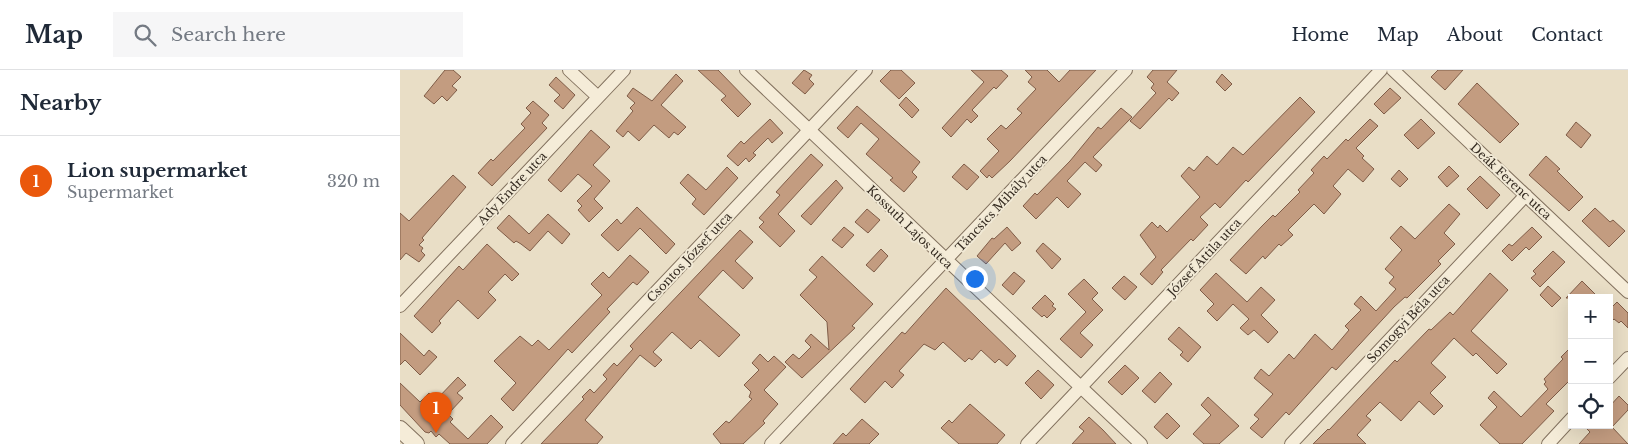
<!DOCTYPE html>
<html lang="en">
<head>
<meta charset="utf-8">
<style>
	:root { --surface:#fff; --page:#f6f6f7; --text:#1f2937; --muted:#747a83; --line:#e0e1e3; --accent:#ea580c }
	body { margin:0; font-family:"Libre Baskerville",serif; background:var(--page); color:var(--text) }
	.controls { position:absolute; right:15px; bottom:15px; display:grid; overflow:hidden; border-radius:0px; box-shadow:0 5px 20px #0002 }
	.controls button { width:45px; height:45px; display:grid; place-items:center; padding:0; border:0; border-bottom:1px solid var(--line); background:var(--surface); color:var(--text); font:25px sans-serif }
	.you { position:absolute; left:574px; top:208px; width:18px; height:18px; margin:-12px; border:4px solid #fff; border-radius:50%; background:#1a73e8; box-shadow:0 0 0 8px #1a73e833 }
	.badge { display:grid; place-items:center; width:32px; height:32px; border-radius:50%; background:var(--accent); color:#fff; font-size:16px; font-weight:700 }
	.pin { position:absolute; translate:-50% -41px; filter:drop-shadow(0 1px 2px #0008) }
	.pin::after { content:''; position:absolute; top:26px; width:18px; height:15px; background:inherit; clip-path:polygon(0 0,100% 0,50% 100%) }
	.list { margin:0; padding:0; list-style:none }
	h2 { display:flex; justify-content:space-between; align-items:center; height:65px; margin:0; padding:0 20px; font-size:21px }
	h2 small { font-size:16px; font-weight:400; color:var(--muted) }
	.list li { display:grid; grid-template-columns:32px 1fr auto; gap:15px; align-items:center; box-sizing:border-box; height:90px; padding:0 20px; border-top:1px solid var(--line) }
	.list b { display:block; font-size:19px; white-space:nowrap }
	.list p { margin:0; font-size:16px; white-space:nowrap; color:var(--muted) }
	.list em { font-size:16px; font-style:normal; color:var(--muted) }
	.icon { flex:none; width:28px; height:28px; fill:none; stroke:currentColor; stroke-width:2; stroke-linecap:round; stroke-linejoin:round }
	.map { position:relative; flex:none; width:1228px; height:374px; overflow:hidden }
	header { display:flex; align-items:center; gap:30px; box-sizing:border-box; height:70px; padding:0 25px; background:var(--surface); border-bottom:1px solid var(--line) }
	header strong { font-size:24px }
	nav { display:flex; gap:28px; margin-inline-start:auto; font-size:18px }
	.search { width:350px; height:45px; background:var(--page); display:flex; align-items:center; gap:12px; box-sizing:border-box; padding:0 18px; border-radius:0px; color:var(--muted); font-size:19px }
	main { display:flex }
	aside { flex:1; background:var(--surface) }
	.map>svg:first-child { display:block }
</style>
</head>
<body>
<header>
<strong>Map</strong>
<div class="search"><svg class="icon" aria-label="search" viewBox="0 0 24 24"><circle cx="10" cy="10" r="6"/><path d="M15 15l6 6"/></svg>Search here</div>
<nav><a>Home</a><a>Map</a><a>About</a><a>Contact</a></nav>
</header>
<main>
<aside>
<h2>Nearby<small></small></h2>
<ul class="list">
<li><span class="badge">1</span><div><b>Lion supermarket</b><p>Supermarket</p></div><em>320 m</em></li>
</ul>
</aside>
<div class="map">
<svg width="1228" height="374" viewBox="0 0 1228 374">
	<rect width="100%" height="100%" fill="#e9dec6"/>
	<path fill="#c39c80" stroke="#7f5c47" d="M45,0H53L61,7L52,16L57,20L47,31L42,26L34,34L24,26Z
		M298,0H318L351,34L338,47L321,30L326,26Z
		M404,0L412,5L409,9L414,14L405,24L392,13Z
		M491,0H501L515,13L499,29L480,11Z
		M571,0H601L608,6L596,19L594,17L572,40L578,46L571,53L567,49L551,67L542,58L584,12Z
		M625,0H647L659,12L670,0H696L610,91L592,108L589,105L587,108L580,101L599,81L587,69L601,55L606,59L622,43L617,39L636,19L628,12L632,7Z
		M753,0H777L767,12L779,23L772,31L769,28L740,59L730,51L756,23L751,18L754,14L747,7Z
		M1038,0H1063L1045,20L1031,7Z
		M276,4L283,11L261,35L286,57L278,65L274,62L269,68L254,55L239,71L228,61L223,67L216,61L233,41L230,38L235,33L227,26L233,18L252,31Z
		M822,4L832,14L825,21L816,12Z
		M156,7L175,25L163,39L154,31L160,25L149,15Z
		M1077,13L1119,54L1100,73L1058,34Z
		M990,18L1001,28L984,44L974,34Z
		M506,27L519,40L512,48L499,35Z
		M900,27L915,42L848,112L846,110L820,138L815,133L800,147L808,155L793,171L791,169L761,200L763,202L752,215L740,204L756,187L740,165L752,152L758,158L760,155L767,162L800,127L781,106L789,97L794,101L807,86L817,95L833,77L843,85Z
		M133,31L149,45L142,53L147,58L92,116L78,103L91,89L93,91L125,58L121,54L131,43L126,38Z
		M457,36L520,92L512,102L517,107L504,122L490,110L493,108L466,84L479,69L461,53L448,68L437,58Z
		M721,38L732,47L693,87L702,95L696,102L685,92L667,111L681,124L668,138L657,127L636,149L623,136L635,123L637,125L670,91L698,57L701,59Z
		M370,49L383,63L372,73L368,68L353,83L356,85L349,92L346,88L338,96L327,86L341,71L344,74Z
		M970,49L978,56L956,78L964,86L962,88L974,99L963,112L948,99L933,116L941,124L924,144L914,134L888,160L893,165L881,176L879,174L865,189L863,186L846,204L830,190L862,156L873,145L875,147L900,122L898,120L914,103L911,100L924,86L927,89L946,69L948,71Z
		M1021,49L1035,63L1018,79L1004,65Z
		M1176,52L1191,65L1181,78L1166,65Z
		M191,60L210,77L193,95L210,111L194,129L203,138L189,152L178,140L182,136L177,131L192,116L178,104L161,122L148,110Z
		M411,84L423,95L378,144L395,161L380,177L359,157L364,152L359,148L380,125L376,122Z
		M1146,86L1160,99L1157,101L1183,127L1169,141L1129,105Z
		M564,94L579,107L567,120L552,107Z
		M1049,96L1059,106L1047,117L1038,107Z
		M327,97L338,108L304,145L292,134L296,129L280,113L288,104L306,120Z
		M999,100L1008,109L1000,117L991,109Z
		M53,105L66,117L22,168L24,170L19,175L23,178L21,181L25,185L19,192L6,183L0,190V143L9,151Z
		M1080,106L1100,125L1087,139L1067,119Z
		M436,110L443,118L411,155L401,146Z
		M1049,134L1060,144L1044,163L1055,174L1038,191L1041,194L1007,228L1005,227L994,237L936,300L932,297L889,345L886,342L862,368L850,358L859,349L854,345L873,324L854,308L861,299L869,306L889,284L894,289L915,264L932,280L949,260L945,256L961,240L954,234L961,226L976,241L996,219L989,213L994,207L985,199L1002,180L990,168L1001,156L1015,169Z
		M237,137L275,174L266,184L240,158L218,181L201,165L217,149L221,154Z
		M1195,138L1210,152L1213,150L1225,161L1209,177L1182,151Z
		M467,139L480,150L468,163L455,152Z
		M148,144L170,164L162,174L148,161L130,181L121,174L116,171L114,173L97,158L109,145L129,164Z
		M444,157L454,165L442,178L432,170Z
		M607,157L621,173L612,181L605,173L586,194L577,186L592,168L594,169Z
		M1132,157L1142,167L1129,180L1126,177L1112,191L1102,181L1109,174L1112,176Z
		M340,160L353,172L335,191L353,208L343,219L323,200L298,227L340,265L319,287L300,270L291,279L272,262L253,282L262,290L255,297L240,285L185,350L203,367L197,374H141L184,329L182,327L190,319L194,323L207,309L203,305L214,293L217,296L233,279L230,276L243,262Z
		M643,173L661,189L652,199L636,181Z
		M87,174L119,204L112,211L105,204L88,222L96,230L78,249L58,230L39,251L41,253L32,263L14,246L59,196L63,200Z
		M481,179L488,186L474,202L466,195Z
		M1153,181L1165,192L1140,217L1131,208L1136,204L1133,201Z
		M230,185L249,202L237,215L233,212L207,239L210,242L172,283L168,279L113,341L101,329L116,313L94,291L120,266L132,276L138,270L149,280L202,225L191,214L203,202L209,208Z
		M422,186L473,234L452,256L455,258L402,308L385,292L393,284L399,289L411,277L405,271L411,264L429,280L427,252L400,225L417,207L409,200Z
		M614,202L625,211L613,225L602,215Z
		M816,203L847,232L861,217L875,230L861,245L878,262L868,273L854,260L848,265L840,258L849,249L833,234L817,251L807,241L814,234L800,220Z
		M1090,203L1108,220L1071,261L1107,294L1097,304L1076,283L1073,286L1054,268L1031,293L1046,307L1030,323L1043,336L1034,345L1019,331L1001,351L980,332L966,346L971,350L957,365L966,374H913L928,359L929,360L995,290L997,292L1029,259L1031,260L1050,242L1053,245Z
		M724,206L737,217L725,230L712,218Z
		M684,209L698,223L692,229L703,240L680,263L693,275L681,288L660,269L686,242L668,224Z
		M1182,211L1199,228H1166Z
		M1148,216L1161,228L1152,237L1140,225Z
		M546,218L616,286L607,296L599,289L595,293L581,280L572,290L569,288L565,292L543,272L535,280L524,274L499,301L504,305L492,318L485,311L465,333L450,319L502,262L505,264Z
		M645,225L654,234L652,236L656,239L647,248L644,245L642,247L632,238Z
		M1217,232L1228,243V258L1221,251L1219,253L1214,249L1209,254V240Z
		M779,257L801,277L788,292L780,285L783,282L768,269Z
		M0,263L24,286L29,280L37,287L20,305L5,290L0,295Z
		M1172,276V308L1146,334L1154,341L1122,374H1100L1080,355L1097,337L1088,328L1094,321L1121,347L1148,319L1144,314L1146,312L1144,309L1163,289L1161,287Z
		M360,284L368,292L374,286L386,297L364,320L378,334L363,351L365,353L343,374H321L313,364L326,351L329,353L352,329L349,327L351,322L344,315L359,300L352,293Z
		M725,295L739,308L722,325L708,312Z
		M638,300L654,315L641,329L625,313Z
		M760,302L772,314L755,333L742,321Z
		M58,307L66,315L57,323L63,328L48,344L53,349L50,352L68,369L91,345L103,357L87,374H50L39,364L36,367L31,361L29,363L25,362L0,335V313L20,332L29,323L36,330Z
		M1219,326L1228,335V340L1212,357L1228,374H1179L1190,362L1183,355H1209V337Z
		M808,327L839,356L819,374H804L793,364L811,345L801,335Z
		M570,334L605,365L597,374H559L541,358L549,350L552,353Z
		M767,343L780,356L767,369L754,357Z
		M689,347L703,360L716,374H672L684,361L679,357Z
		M462,349L479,364L469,374H433L443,363L446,366Z"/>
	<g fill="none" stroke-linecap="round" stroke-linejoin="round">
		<g stroke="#82715e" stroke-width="14">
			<path id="minor" d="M169,0L198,27
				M346,0L741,374
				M993,0L1228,222
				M0,236L224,0
				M1209,308L1228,288
				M112,374L466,0
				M371,374L726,0
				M627,374L981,0
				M891,374L1126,125
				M1148,374L1172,348"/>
		</g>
		<g stroke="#82715e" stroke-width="18">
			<path id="tertiary" d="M0,359L16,374"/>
		</g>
		<use href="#minor" stroke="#f5ecd8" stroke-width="12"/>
		<use href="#tertiary" stroke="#f5ecd8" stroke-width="16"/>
	</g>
	<g text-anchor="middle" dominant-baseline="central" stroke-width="4" stroke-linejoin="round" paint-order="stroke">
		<g font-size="12" fill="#342a20" stroke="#f1e9d5">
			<text transform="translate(1111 111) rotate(43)">Deák Ferenc utca</text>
			<text transform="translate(112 118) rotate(-47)">Ady Endre utca</text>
			<text transform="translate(601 133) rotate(-47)">Táncsics Mihály utca</text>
			<text transform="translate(510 157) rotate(44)">Kossuth Lajos utca</text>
			<text transform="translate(289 187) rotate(-47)">Csontos József utca</text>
			<text transform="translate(804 187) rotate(-47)">József Attila utca</text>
			<text transform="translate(1008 249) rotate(-47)">Somogyi Béla utca</text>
		</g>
	</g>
</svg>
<div class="controls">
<button>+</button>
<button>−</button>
<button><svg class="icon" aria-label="locate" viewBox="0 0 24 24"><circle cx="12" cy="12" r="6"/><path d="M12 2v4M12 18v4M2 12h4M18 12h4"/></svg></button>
</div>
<div class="you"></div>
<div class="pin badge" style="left:36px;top:363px">1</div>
</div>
</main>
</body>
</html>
